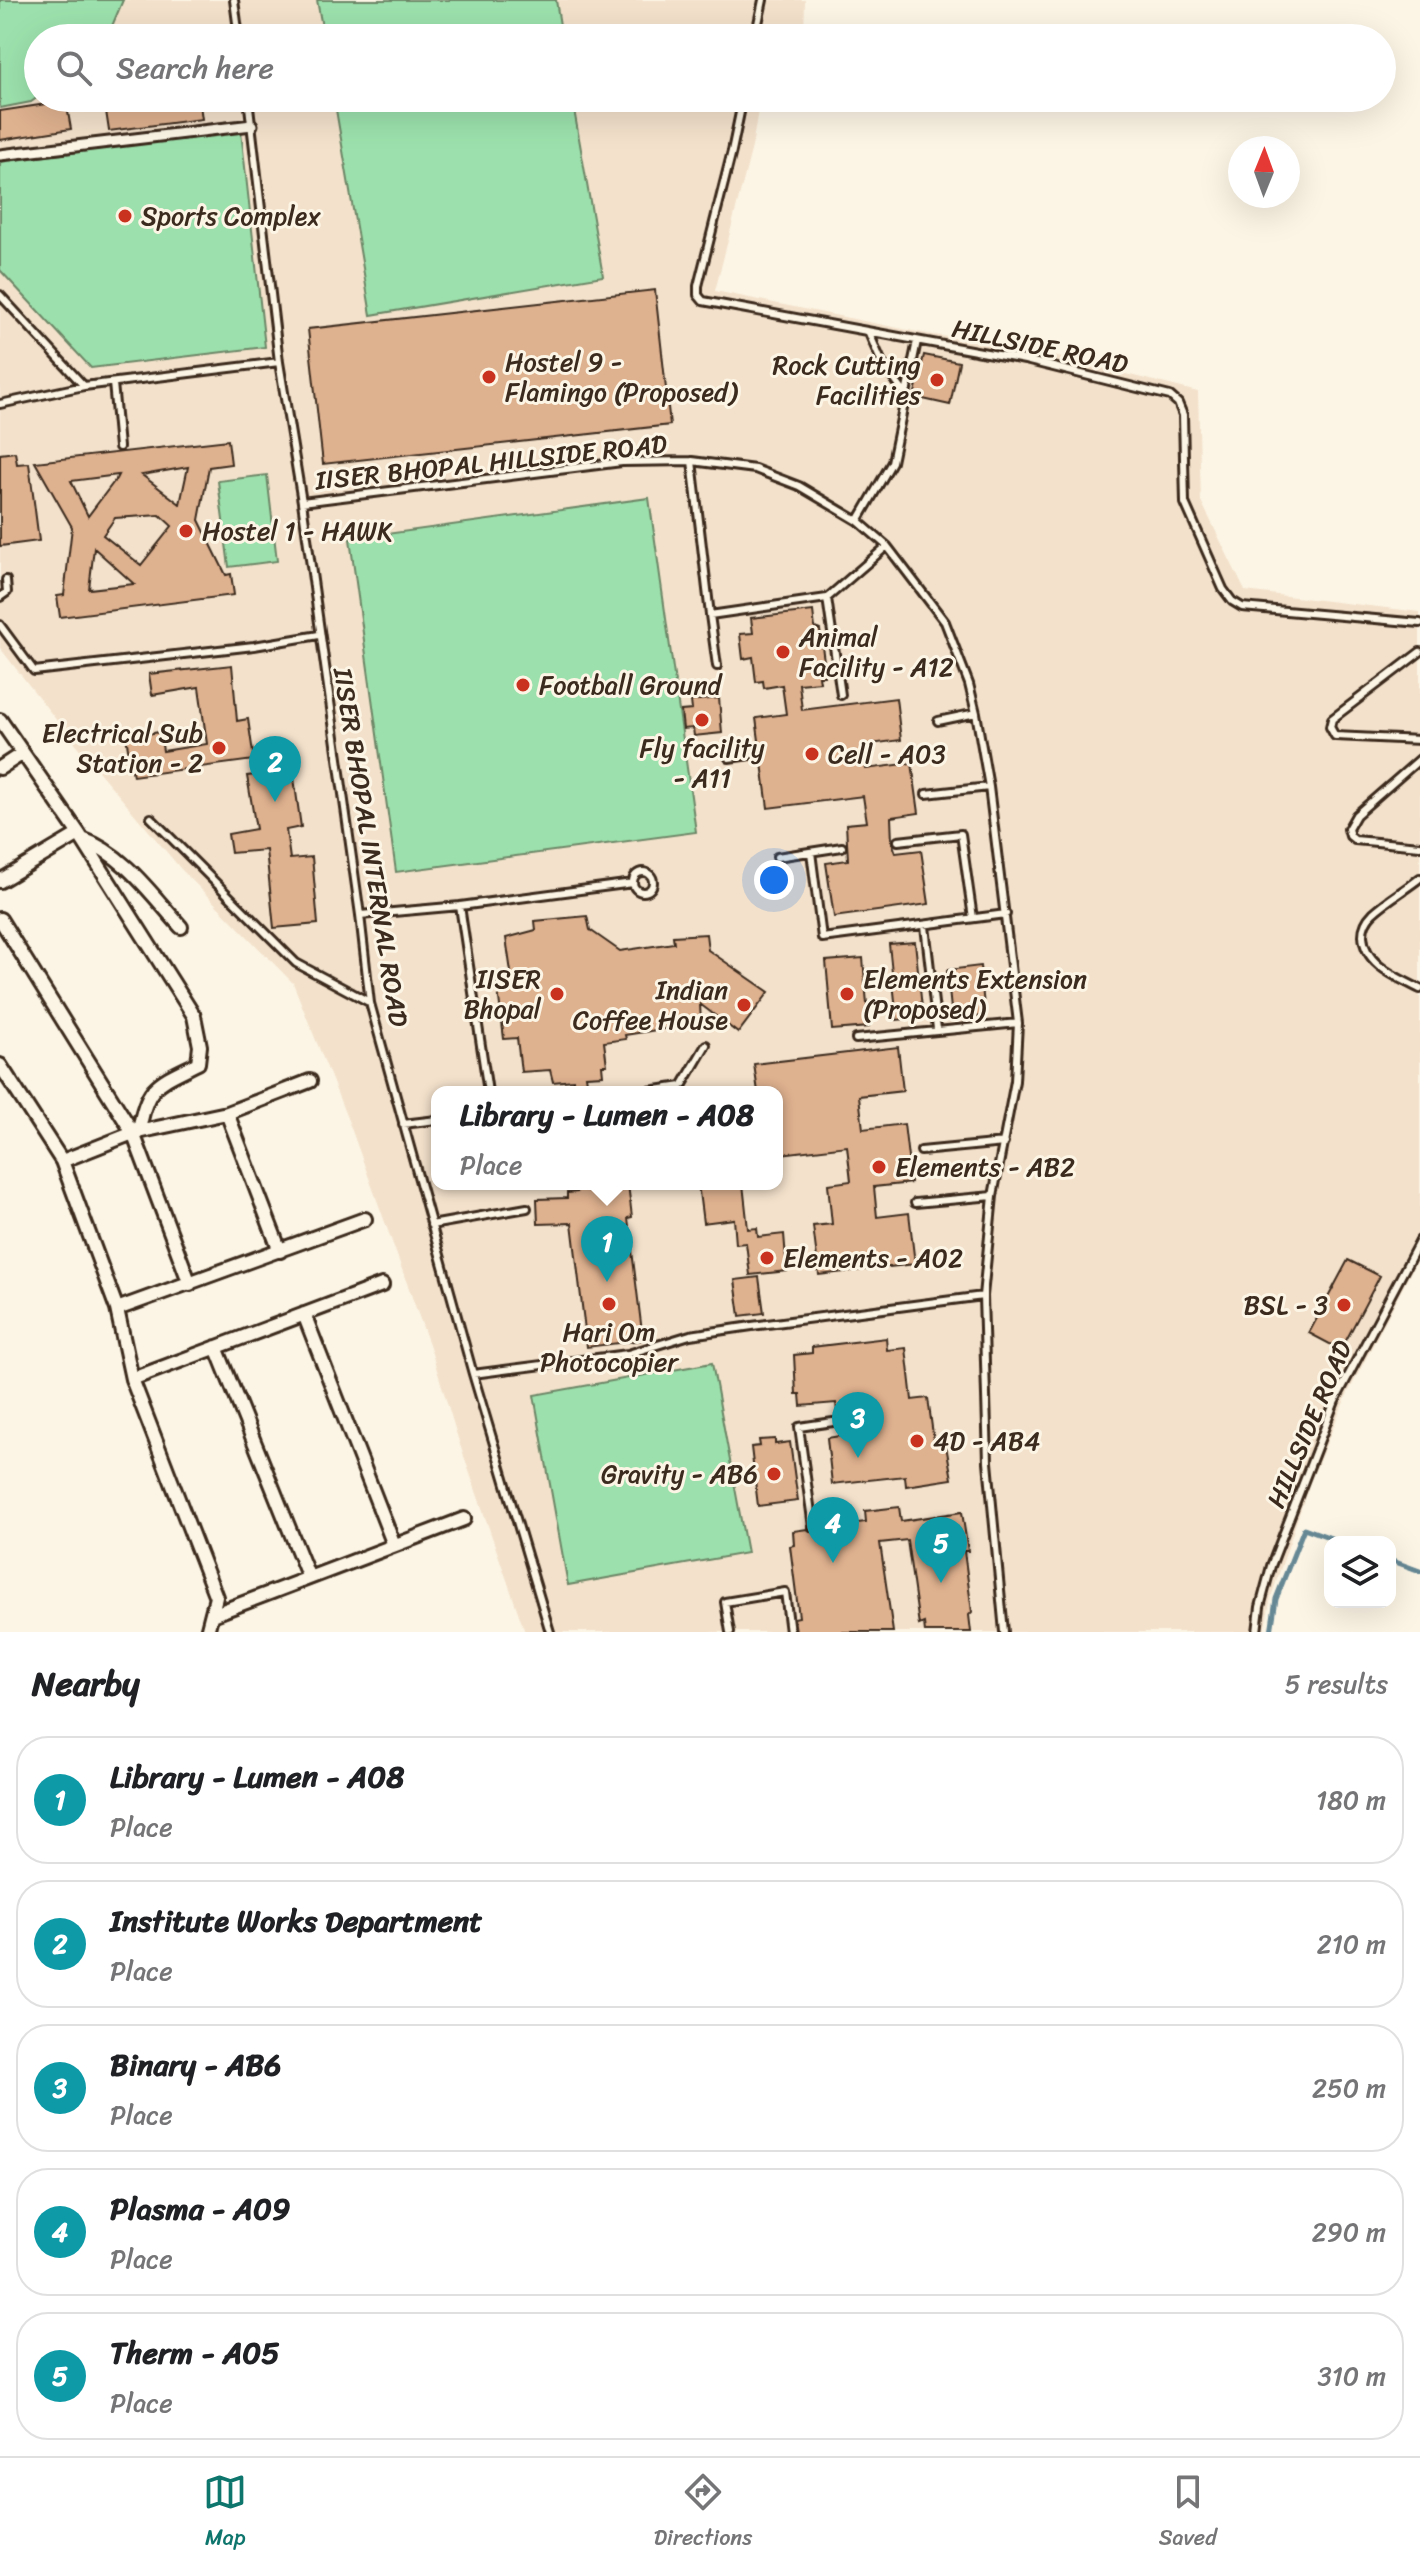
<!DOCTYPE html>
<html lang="en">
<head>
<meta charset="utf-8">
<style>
	:root { --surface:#fff; --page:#f6f6f6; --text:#202124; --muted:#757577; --line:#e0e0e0; --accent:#0f766e }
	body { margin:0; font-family:Sriracha,sans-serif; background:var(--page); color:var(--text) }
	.controls { position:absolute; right:24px; bottom:24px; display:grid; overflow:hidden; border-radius:16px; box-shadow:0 8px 32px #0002 }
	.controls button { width:72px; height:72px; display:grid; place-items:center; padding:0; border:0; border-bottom:2px solid var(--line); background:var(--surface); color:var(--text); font:40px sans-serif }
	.compass { position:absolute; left:1228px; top:136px; width:72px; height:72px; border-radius:50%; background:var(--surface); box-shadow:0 8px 32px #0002; rotate:1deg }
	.you { position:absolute; left:774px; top:880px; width:28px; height:28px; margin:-20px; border:6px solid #fff; border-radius:50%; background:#1a73e8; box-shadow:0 0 0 12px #1a73e833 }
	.badge { display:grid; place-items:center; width:52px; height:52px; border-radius:50%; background:var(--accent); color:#fff; font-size:26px; font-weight:700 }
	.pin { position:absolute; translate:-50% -66px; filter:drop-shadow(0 2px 4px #0008) }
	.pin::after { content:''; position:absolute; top:42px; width:28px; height:24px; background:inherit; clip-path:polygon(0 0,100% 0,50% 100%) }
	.popup { position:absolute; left:431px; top:1086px; width:352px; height:104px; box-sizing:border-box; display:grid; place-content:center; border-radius:16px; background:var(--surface); filter:drop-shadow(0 2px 6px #0005); font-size:26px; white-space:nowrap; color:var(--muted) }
	.popup b { font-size:30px; color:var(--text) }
	.popup::after { content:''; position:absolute; left:50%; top:100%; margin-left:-16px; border:16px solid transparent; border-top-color:var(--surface) }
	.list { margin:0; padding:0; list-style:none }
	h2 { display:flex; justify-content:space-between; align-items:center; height:104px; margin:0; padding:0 32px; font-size:34px }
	h2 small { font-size:26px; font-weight:400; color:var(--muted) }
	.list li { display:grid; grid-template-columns:52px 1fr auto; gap:24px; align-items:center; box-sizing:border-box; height:128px; margin:0 16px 16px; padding:0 16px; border:2px solid var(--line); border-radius:32px }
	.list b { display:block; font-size:30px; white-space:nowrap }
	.list p { margin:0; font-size:26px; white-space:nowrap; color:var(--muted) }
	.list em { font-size:26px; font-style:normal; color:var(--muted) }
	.icon { flex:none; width:44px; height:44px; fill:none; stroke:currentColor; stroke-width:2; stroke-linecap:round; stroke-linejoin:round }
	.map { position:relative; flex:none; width:1420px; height:1632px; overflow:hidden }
	.search { position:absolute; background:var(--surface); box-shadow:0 8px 32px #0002; left:24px; right:24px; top:24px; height:88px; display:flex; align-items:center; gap:20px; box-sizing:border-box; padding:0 28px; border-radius:44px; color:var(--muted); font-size:30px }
	.sheet { height:824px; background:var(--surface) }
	nav { display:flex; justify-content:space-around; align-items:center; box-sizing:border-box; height:112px; border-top:2px solid var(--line); background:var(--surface); font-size:22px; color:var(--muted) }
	nav a { display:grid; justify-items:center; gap:4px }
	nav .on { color:var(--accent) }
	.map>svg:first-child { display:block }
</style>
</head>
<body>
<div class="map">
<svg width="1420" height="1632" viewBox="0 0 1420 1632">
	<rect width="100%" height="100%" fill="#fcf5e5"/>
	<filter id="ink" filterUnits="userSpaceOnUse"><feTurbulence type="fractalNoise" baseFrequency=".0125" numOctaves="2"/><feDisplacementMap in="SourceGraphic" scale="16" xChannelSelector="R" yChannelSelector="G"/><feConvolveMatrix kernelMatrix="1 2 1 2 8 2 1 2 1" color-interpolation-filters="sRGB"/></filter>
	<g filter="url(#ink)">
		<path fill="#f3e1cb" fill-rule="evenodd" d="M0,0H805L804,38H38V98H760L752,147L715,291L928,334L1026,349L1198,392L1201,501L1245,591L1420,612V1254L1346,1397L1309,1485L1271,1597L1264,1632H525L460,1445L430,1347L351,1128L293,983L181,869L72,740L0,648ZM437,1092H777V1184H437Z"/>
		<path fill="#9ce1ad" stroke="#6c8666" stroke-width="2" d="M0,0H123L107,38H38V97L31,102L0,108Z
			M317,0H556L562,38H324Z
			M334,98H572L603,276L371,315Z
			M241,131L265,347L91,368L0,270V162Z
			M267,475L277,561L229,567L218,481Z
			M649,498L696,832L396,872L350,539Z
			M712,1363L747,1553L568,1585L534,1395Z"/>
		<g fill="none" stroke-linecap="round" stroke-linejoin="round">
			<path stroke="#668895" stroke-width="5" d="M1390,1560L1420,1571
				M1271,1632L1276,1599L1304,1528L1342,1542"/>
		</g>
		<path fill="#deb18f" stroke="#3b2a1e" stroke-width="2" fill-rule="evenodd" d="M104,98H199L202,119L109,131Z
			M66,101L71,129L0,140V111Z
			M655,290L670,425L323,464L308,329Z
			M924,355L959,362L950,405L914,397Z
			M228,440L231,464L209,467L199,520L226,575L231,574L234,595L60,617L57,596L64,595L72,527L35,462ZM188,467L180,504L142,475ZM118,475L116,479L88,516L71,481ZM160,515L172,526L141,565L103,535L115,518ZM94,548L134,584L89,589Z
			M15,452L17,464L29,463L39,541L0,546V454Z
			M813,611L815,628L820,630L825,669L824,676H819L820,682L799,684L802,710L896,698L901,740L863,745L866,769L912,763L919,813L891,817L892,842L896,853L921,850L929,904L834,917L826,863L848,860L846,824L867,822L863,796L768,808L756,718L786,714L782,685L764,688L763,681L756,682L753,657L743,659L740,634L753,633L751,618Z
			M232,665L237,721L248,719L254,760L133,776L126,737L160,732L163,751L207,744L199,687L152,695L149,674Z
			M719,698L722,733L694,736L693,728L683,729L681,711L692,710L691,701Z
			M293,771L301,827L286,830L290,859L312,857L318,924L274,928L266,850L231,853L228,834L256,829L247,776Z
			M587,916L590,930L620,951L674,943L673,936L706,934L708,950L769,992L738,1033L700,1004L701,1023L625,1035L626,1039L604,1042L607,1065H602L603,1075L586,1076L587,1082L573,1083V1080L553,1082L550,1070L521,1072L517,1038L504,1039L496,973L511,972L506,938L536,930L535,921Z
			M915,942L923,1017L897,1020L889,944Z
			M863,958L869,1027L832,1030L826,961Z
			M980,966L985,1016L952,1019L947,970Z
			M898,1047L903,1091L859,1096L863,1129L904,1124L911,1183L874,1187L877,1217L909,1213L915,1264L819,1275L813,1226L832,1224L828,1184L851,1181L847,1146L781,1154L779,1138H777V1092H758L754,1064Z
			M576,1184H628L632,1217L628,1218L643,1340L587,1347L572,1223L538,1224L537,1199L567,1198V1193L577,1192Z
			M698,1184H743L748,1229L757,1228L758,1237L784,1234L787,1271L750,1275L746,1243L736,1244L734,1219L703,1223Z
			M1348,1260L1380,1276L1341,1350L1309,1333Z
			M759,1277L764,1313L740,1316L735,1280Z
			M886,1338L887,1350L906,1348L912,1400L928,1398L934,1442L945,1440L952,1479L906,1486L905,1476L832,1484L827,1438L840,1436L836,1403L801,1406L800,1394H796L794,1355L812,1353V1347Z
			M775,1439V1444L790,1442L798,1501L758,1506L751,1447L760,1446L759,1440Z
			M899,1507L901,1521L962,1512L968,1551H964L972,1612L969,1615L971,1632H925L924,1623L919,1625L907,1540L880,1543L893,1632H796L794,1618L799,1617L790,1546L794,1545L793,1531L807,1529L813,1533L819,1528L866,1522L865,1511Z"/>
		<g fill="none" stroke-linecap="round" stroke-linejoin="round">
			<g stroke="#3b2a1e" stroke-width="12">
				<path id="service" d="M234,0L239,38
					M755,38L763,0
					M248,98L279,362L302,502L360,915L370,1003L473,1374L550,1632
					M743,98L732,151L698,286V295L703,301L1025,360L1170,396L1178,403L1183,415L1185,503L1223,589L1232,601L1242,607L1420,623
					M0,295L84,386L279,362
					M869,333L882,363L906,395
					M113,383L119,447
					M0,404L84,386
					M692,461L710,615L827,598L887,546
					M302,502L622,462L692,461L755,469L799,486L858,521L887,546L945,622L969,684L976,713L989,787L1018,1023L1015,1081L993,1196L983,1296L988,1462L1004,1632
					M858,521L892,462L917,341
					M0,597L7,592L6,580
					M827,598L841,695
					M710,615L717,666
					M0,625L34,671L254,646L319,635
					M1420,652L1332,719L1330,727L1335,736L1420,740
					M938,721L976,713
					M729,758L750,755
					M1420,759L1356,815L1348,829L1350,836L1355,840L1420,846
					M926,794L989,787
					M151,818L296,963L369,1002
					M898,841L961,834L973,918
					M811,852L822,938L1006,914
					M777,857L842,847
					M633 882a10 10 0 1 1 20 0a10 10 0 1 1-20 0Z
					M1420,878C1405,890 1387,900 1373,913C1367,919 1363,926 1363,935C1364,965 1397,977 1420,989
					M460,906L488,1092
					M360,915L460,906L633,883
					M925,926L937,1029
					M856,1039L1018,1023
					M642,1092L682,1086L706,1045
					M403,1124L437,1120
					M921,1151L1004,1143
					M915,1203L993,1196
					M431,1225L527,1208
					M473,1374L628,1354L690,1335L752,1326L983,1296
					M813,1527L799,1427L833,1422
					M730,1632L725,1602L785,1592L790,1632
					M1257,1632L1260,1607L1271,1566L1335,1401L1420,1240"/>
			</g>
			<g stroke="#3b2a1e" stroke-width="15">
				<path id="pedestrian" d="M0,155L252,125"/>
			</g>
			<g stroke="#3b2a1e" stroke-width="18">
				<path id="minor" d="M0,720L79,834L194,1016L200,1046L198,1063C158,1083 146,1084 139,1132
					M0,768L23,753
					M82,839C124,854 152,895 181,927
					M0,881L79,834
					M0,919L133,1133L190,1284
					M0,1065L62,1161L117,1309L132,1379L216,1597L207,1632
					M227,1113L280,1251
					M62,1161L133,1133L227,1113L310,1081
					M117,1309L365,1219
					M304,1314L394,1545
					M216,1347L309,1578
					M132,1379L382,1285
					M212,1615L464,1519"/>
			</g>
			<use href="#service" stroke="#fcf5e5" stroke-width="6"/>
			<use href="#pedestrian" stroke="#fcf5e5" stroke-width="9"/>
			<use href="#minor" stroke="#fcf5e5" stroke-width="12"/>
		</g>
	</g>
	<g fill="#c8321e" stroke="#fcf5e5" stroke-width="3">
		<circle cx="125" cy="216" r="8"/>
		<circle cx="489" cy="377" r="8"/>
		<circle cx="937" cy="380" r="8"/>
		<circle cx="186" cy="531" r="8"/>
		<circle cx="783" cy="652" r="8"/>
		<circle cx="523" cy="685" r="8"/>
		<circle cx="702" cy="720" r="8"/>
		<circle cx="219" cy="748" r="8"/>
		<circle cx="812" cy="754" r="8"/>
		<circle cx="557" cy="994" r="8"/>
		<circle cx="847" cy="994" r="8"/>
		<circle cx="744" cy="1005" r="8"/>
		<circle cx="879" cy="1167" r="8"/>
		<circle cx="767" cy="1258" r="8"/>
		<circle cx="609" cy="1304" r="8"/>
		<circle cx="1344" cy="1305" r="8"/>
		<circle cx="917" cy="1441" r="8"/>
		<circle cx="774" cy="1474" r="8"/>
	</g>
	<g text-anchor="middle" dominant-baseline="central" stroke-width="6" stroke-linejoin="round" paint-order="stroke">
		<g font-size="26" fill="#3b2a1e" stroke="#fcf5e5" text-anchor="start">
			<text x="141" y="216">Sports Complex</text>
			<text x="505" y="362">Hostel 9 -<tspan x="505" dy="30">Flamingo (Proposed)</tspan></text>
			<text x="921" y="365" text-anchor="end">Rock Cutting<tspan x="921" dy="30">Facilities</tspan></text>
			<text x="202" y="531">Hostel 1 - HAWK</text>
			<text x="799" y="637">Animal<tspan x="799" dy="30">Facility - A12</tspan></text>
			<text x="539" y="685">Football Ground</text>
			<text x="203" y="733" text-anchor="end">Electrical Sub<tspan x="203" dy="30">Station - 2</tspan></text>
			<text x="702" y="748" text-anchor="middle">Fly facility<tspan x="702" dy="30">- A11</tspan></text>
			<text x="828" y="754">Cell - A03</text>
			<text x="541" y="979" text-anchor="end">IISER<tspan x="541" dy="30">Bhopal</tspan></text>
			<text x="863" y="979">Elements Extension<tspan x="863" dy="30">(Proposed)</tspan></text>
			<text x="728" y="990" text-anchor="end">Indian<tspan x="728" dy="30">Coffee House</tspan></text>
			<text x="895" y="1167">Elements - AB2</text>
			<text x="783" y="1258">Elements - A02</text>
			<text x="1328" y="1305" text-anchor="end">BSL - 3</text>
			<text x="609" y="1332" text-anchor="middle">Hari Om<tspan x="609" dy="30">Photocopier</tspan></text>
			<text x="933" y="1441">4D - AB4</text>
			<text x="758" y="1474" text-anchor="end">Gravity - AB6</text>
		</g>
		<g font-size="26" fill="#3b2a1e" stroke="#fcf5e5">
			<text transform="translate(1040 346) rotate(12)">HILLSIDE ROAD</text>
			<text transform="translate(491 462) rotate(-6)">IISER BHOPAL HILLSIDE ROAD</text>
			<text transform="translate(371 847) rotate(81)">IISER BHOPAL INTERNAL ROAD</text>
			<text transform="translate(1309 1424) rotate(-67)">HILLSIDE ROAD</text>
		</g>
	</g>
</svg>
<div class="controls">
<button><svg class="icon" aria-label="layers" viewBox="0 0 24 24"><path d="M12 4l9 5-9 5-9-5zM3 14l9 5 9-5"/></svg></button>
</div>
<svg class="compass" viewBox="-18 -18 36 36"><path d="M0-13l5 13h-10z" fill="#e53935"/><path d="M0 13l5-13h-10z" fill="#757577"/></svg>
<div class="you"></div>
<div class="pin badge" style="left:607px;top:1282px;background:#0f9aa8">1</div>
<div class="popup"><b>Library - Lumen - A08</b>Place</div>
<div class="pin badge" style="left:275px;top:802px;background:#0f9aa8">2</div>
<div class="pin badge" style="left:858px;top:1458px;background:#0f9aa8">3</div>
<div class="pin badge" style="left:833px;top:1563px;background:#0f9aa8">4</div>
<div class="pin badge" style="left:941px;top:1583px;background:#0f9aa8">5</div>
<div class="search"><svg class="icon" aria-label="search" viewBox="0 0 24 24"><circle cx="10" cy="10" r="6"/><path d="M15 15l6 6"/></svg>Search here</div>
</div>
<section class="sheet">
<h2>Nearby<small>5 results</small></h2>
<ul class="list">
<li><span class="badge" style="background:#0f9aa8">1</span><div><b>Library - Lumen - A08</b><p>Place</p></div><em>180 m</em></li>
<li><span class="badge" style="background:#0f9aa8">2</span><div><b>Institute Works Department</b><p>Place</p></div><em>210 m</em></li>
<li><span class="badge" style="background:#0f9aa8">3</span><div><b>Binary - AB6</b><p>Place</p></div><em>250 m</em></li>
<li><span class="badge" style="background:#0f9aa8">4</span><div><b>Plasma - A09</b><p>Place</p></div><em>290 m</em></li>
<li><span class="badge" style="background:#0f9aa8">5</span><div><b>Therm - A05</b><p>Place</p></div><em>310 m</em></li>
</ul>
</section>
<nav>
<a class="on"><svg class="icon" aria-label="map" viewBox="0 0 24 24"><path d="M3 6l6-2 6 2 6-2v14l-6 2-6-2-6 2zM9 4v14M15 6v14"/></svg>Map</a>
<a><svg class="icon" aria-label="directions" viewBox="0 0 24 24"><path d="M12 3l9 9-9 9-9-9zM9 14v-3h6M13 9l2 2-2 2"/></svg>Directions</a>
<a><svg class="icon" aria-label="saved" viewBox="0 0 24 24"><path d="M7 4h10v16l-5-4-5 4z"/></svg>Saved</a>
</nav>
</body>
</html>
